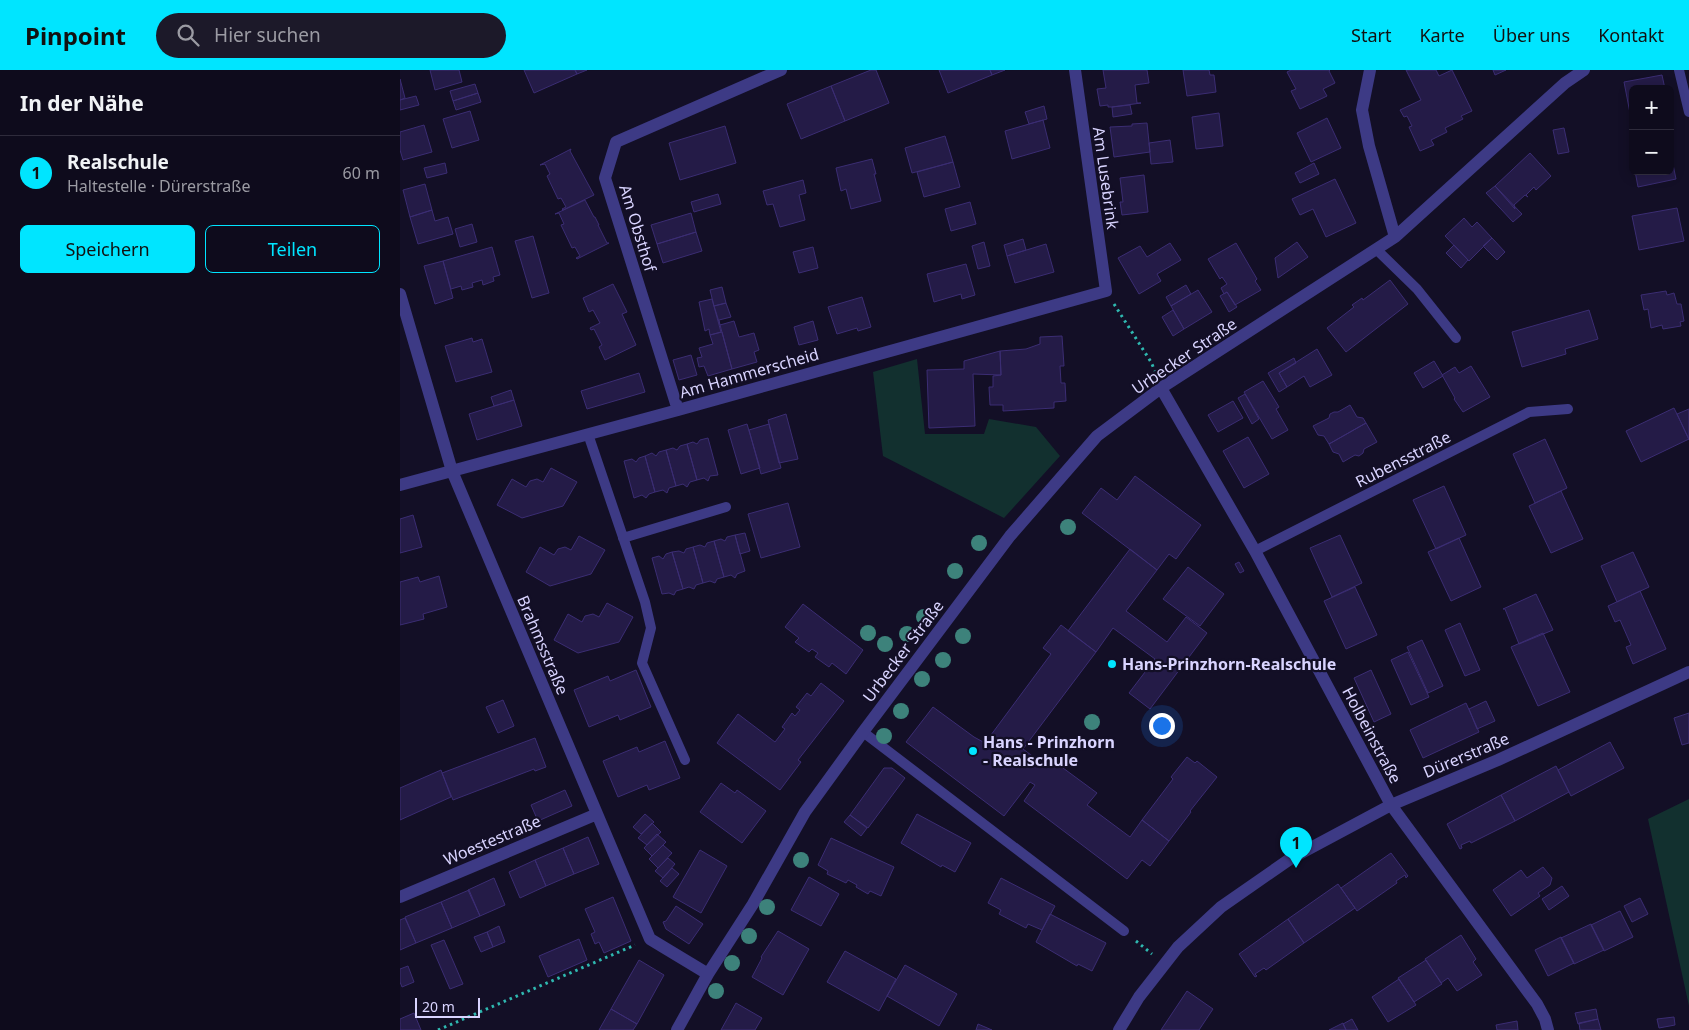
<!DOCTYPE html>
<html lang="de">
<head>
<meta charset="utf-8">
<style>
	:root { --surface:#0e0b1c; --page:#1c1929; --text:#f1f3f6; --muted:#9b9ba3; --line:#2e2b3b; --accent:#00e5ff }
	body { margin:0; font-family:"Noto Sans",sans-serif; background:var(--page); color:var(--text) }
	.controls { position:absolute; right:15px; top:15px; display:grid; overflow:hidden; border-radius:8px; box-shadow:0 2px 12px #0003 }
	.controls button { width:45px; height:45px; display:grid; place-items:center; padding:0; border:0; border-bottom:1px solid var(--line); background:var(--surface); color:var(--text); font:25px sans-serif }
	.scale { position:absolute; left:15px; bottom:12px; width:65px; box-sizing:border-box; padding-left:5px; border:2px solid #d9d4ff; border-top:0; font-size:14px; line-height:18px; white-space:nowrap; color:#d9d4ff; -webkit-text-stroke:4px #130f26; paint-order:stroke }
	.you { position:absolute; left:761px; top:655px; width:18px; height:18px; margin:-12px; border:4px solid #fff; border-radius:50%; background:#1a73e8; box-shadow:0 0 0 8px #1a73e833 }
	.badge { display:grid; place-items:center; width:32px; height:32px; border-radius:50%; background:var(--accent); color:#111; font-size:16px; font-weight:700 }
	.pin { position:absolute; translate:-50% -41px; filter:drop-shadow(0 1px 2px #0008) }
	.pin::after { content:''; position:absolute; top:26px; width:18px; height:15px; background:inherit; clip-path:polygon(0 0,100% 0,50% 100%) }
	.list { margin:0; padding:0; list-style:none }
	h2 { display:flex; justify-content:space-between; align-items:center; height:65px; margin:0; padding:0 20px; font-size:21px }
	h2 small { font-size:16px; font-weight:400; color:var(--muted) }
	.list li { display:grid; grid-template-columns:32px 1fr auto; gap:15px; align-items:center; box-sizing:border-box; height:75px; padding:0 20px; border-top:1px solid var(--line) }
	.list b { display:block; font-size:19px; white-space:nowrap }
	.list p { margin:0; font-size:16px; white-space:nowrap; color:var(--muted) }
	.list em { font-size:16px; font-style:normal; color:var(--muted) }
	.actions { display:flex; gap:10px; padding:15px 20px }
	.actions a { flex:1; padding:11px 0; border:1px solid var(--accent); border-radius:8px; text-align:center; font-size:18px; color:var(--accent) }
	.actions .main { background:var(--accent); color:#111 }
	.icon { flex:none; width:28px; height:28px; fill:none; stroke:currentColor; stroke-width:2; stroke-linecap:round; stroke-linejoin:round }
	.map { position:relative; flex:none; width:1289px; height:960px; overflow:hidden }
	header { display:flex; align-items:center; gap:30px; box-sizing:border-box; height:70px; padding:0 25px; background:var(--accent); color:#111 }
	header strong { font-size:24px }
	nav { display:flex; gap:28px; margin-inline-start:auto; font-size:18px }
	.search { width:350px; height:45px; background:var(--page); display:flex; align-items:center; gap:12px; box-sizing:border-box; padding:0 18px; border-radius:28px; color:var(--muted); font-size:19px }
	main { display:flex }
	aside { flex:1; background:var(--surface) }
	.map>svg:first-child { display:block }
</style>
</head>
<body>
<header>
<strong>Pinpoint</strong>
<div class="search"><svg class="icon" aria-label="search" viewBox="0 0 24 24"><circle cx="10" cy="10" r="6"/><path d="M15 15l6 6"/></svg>Hier suchen</div>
<nav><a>Start</a><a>Karte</a><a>Über uns</a><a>Kontakt</a></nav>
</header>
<main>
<aside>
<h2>In der Nähe<small></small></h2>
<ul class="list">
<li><span class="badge">1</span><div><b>Realschule</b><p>Haltestelle · Dürerstraße</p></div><em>60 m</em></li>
</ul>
<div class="actions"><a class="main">Speichern</a><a>Teilen</a></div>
</aside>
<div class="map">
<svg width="1289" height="960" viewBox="0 0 1289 960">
	<rect width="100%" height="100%" fill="#130f26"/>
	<path fill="#12302f" d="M517,289L525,364H584L589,349L636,357L660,386L604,448L483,386L473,302Z
		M1289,729V936L1248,749Z"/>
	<path fill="#241b47" stroke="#3b2d73" d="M30,0H59L62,12L35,20Z
		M124,0H175L177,4L134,23Z
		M175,0H187L177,4Z
		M471,0H476L489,33L445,51L431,16Z
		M539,0H590L592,5L548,23Z
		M590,0H605L592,5Z
		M703,0H747L749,13L735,15L737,33H741L712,37H708V35L700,36L697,19L706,18Z
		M783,0H809L810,5H814L816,22L787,26Z
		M891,0H930L929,1L935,13L923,19L927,26L900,39L891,21L896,19L887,2Z
		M1006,0H1036L1039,6L1052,0L1072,41L1061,46L1063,49L1045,58L1047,62L1031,70L1034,75L1020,81L1009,57L1012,56L1007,46L1004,47L1000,40L1021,30Z
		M1093,0H1106L1095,5Z
		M1262,5L1265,19H1233V43H1230L1224,12Z
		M0,9L5,28L0,30Z
		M75,14L78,23L53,31L50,21Z
		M431,16L445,51L401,69L387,34Z
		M78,23L81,32L56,40L53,31Z
		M16,26L19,35L0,40V30Z
		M730,35L732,44L713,47L712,37Z
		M644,36L647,49L629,54L625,42Z
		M70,41L79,70L52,78L43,49Z
		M819,43L823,76L796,79L792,47Z
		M927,48L941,78L911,92L897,63Z
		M643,50L650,78L612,89L605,61Z
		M747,53L750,82L714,87L710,57L732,56V54Z
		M24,55L32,82L3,90L0,80V62Z
		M325,56L336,93L280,110L269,73Z
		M1164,58L1169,82L1158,84L1153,60Z
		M545,66L553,92L512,103L505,78Z
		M770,70L773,92L751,94L749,73Z
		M171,79L170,81L194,125L163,140L162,139L166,137L161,128L158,129L147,106L150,104L145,94L140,95Z
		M1270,80L1276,109L1238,117L1235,101H1270Z
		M1130,83L1151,106L1136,120L1134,117L1126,125L1128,127L1125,125L1114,135L1115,139L1095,116Z
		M472,89L476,104H474L481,131L451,139L446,119L441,121L436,98Z
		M553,92L560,117L524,127L517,102Z
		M45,93L47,103L27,108L24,98Z
		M914,93L919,104L900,113L895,103Z
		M744,105L748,142L722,145L720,132H723L720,108Z
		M935,109L956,153L926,167L913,139L900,145L892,129Z
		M403,110L406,123L399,125L405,150L380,157L373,134L367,135L363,121Z
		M25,114L32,140L10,147L3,120Z
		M1095,116L1122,144L1113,152L1086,123Z
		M318,124L321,134L294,142L291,132Z
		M185,130L194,147H195L199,155H198L207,173H209L177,189L176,188L180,186L175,177L172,178L161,155L164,154L159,143L155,144Z
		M570,132L576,154L551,161L545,139Z
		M1277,138L1284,171L1239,180L1232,146Z
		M32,140L35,151L48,147L53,164L18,174L10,147Z
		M291,143L296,162L257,174L251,155Z
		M1064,148L1072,157L1077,152L1092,168L1069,191L1045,166Z
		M72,154L77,172L60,177L55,159Z
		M296,162L302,181L263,193L257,174Z
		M133,166L149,223L132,228L115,171Z
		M1092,168L1105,182L1097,190L1083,176Z
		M623,169L626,180L607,186L604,175Z
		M584,172L590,196L578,199L572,176Z
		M897,172L908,187L878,208L875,188Z
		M770,173L781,190L757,204L761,211L739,224L718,188L740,176L747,187Z
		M836,173L857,209L855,211L861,220L835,235L827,222L824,224L821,218L827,214L822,207L820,209L808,189Z
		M646,174L654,202L615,213L607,186Z
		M1054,175L1068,190L1061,198L1046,183Z
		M92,177L100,205L93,207L94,211L83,215L82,210L72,213L73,217L62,220L61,216L51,219L43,191Z
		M413,177L418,198L399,203L393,182Z
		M43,191L53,228L35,234L24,196Z
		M566,194L575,225L562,229L561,224L534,232L527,204Z
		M990,210L1008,234L946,282L927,258L954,237L952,235L962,228L963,230Z
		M213,214L227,242L222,244L236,275L205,290L199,277L202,275L194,259L191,260L190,258L200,253L193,240L189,242L183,228Z
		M786,215L791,224L771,236L766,227Z
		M322,217L326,233L314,236L310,220Z
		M798,220L812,242L784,259L771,236Z
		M1266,221L1267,225L1274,223L1277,234H1281L1284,251L1280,252L1281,256L1263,259L1262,255L1251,258L1248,239L1244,240L1241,225Z
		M827,222L837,237L829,242L820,226Z
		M462,227L471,257L458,261L457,258L437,264L428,237Z
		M312,229L321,262L310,265L309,259L305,261L299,232Z
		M326,233L331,247L319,250L320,255L314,236Z
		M773,240L784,259L773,266L762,247Z
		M1189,240L1198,269L1165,279L1166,284L1122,297L1112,262Z
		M334,251L339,267L354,263L359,280L354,282L357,292L332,299L320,255Z
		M413,251L418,270L399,275L394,257Z
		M322,262L332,299L308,306L304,296L299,297L297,288L302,287L299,278L313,274L310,265Z
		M662,266L664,296H660L661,313H665L666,331L654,332V338L603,341V335H590L589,317H593V306L601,305L600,281L626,279L640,274V267Z
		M72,268L73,272L82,269L92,302L56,312L45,276Z
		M917,279L932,305L910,317L904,306L887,317L879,303Z
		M600,281L601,305L573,304L575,356L529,358L527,300L564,299V291Z
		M291,285L297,305L279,310L273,290Z
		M894,288L896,293L879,303L887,317L879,322L868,303Z
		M1034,291L1043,306L1023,318L1014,303Z
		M1071,296L1090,327L1063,342L1054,329L1055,328L1042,305L1055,297L1059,303Z
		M239,303L245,322L187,339L181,321Z
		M863,311L879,337L876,339L888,360L872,369L844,322Z
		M111,320L114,330L94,336L91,327Z
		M845,324L859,349L852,354L838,328Z
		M114,330L122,356L77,370L69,344Z
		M833,331L843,348L818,362L808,345Z
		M950,335L957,347L963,348L966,353L929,374L924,366L918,365L913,356L929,348L930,344L934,342H938Z
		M1274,338L1289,369L1241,392L1226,361Z
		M1289,339V370L1277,344Z
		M386,344L398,389L379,393L368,350Z
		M966,353L977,372L964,379L963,383L959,386L955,385L943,392L939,384L933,382L929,374Z
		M347,354L360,398L341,404L328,360Z
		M369,354L381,398L361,404L349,360Z
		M848,367L869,404L844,418L823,381Z
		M308,368L318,405L310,406L308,411L304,408L297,410L287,374L293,372L297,374L300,370Z
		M1145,369L1167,418L1135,433L1113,384Z
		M287,374L297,410L290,412L287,417L283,414L276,416L266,380L273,378L277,380L280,376Z
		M266,380L276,416L269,418L267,423L263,420L255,422L245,386L252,383L256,386L259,382Z
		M245,386L255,422L249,424L246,428L242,425L234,428L224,391L232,389L236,392L239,388Z
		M151,398L177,412L163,436L122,448L97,435L112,409L126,417L130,411L137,409L143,412Z
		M735,406L801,455L776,489L769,484L757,500L682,443L701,418L717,430Z
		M1044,416L1066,465L1036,479L1013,430Z
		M1161,421L1183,469L1151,483L1129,436Z
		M388,433L400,477L361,488L348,444Z
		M13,445L22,477L0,483V449Z
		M345,463L350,481L340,484L335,465Z
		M335,465L345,501L337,504L335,508L331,505L324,507L314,471L321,469L325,471L327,467Z
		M940,465L962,513L932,527L910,478Z
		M179,466L205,480L191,504L150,516L126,502L140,477L154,485L158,479L165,477L171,480Z
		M1059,468L1081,517L1051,531L1028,482Z
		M314,471L324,507L317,509L315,513L310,511L303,513L293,477L300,475L305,477L307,473Z
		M293,477L303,513L296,515L294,519L289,517L283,519L272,482L279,481L284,483L286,479Z
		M730,479L757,500L726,541L767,572L786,547L807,563L750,639L729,623L755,589L713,558L696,582L668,561Z
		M272,482L283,519L276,521L274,525L269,523L262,524L252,488L259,486L263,489L266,484Z
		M1233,482L1249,517L1217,532L1201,496Z
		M839,492L844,501L840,503L835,494Z
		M788,497L824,524L800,556L763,529Z
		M39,506L47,537L23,544L24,549L0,555V512L18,507L20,512Z
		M955,517L977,565L946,579L924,531Z
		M1240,521L1266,579L1233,594L1226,577L1231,575L1220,550L1215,552L1208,536Z
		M1136,524L1153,560L1119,574L1105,539H1103Z
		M207,533L233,547L219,572L178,583L154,570L168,544L182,552L185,546L193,544L199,547Z
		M403,534L463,580L446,604L432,593L429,597L415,587L418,583L412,579L409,582L395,572L399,568L385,557Z
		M1060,553L1080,600L1065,606L1045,560Z
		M661,555L696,582L623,679L639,691L644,684L697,723L687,735L730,767L742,750L769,771L750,796L742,790L727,809L624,731L635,715L630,712L604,746L506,672L533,637L574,667L585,673L651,584L643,578Z
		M1143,563L1170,622L1138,636L1111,577Z
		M1022,570L1043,616L1028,623L1007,577Z
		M1008,582L1029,627L1011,635L991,590Z
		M236,600L251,637L220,650L218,645L189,657L174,620L208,606L210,611Z
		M971,600L991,644L974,652L954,608Z
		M421,613L444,631L398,690L401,692L380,720L317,673L338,644L375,672L385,659L382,657L392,643L395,646L400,640L396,637L407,623L411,626Z
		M103,630L114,656L98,663L86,637Z
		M1086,631L1095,651L1077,659L1069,639Z
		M1066,633L1079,662L1023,688L1010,660Z
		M1289,643V673L1282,675L1274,648Z
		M135,668L146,697L135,701L134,699L53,730L42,703Z
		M265,671L280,708L249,720L247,715L218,727L203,691L237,677L239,682Z
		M1210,672L1224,698L1171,726L1158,700Z
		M787,687L795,693L797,691L817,707L790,741L791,742L769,771L742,750L773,709L771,707Z
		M1156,696L1169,722L1115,751L1101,725Z
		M484,698H492L505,708L468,758L450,745Z
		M41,700L51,727L0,750V718Z
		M321,713L335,723L337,720L366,741L342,773L300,742Z
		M165,720L172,736L138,751L131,735Z
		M1101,725L1115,751L1071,773L1070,771L1061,775L1062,778L1060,779L1047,754Z
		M245,744L254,752L241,764L233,757Z
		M517,744L571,773L555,802L542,795L541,797L501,773Z
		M450,745L467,758L461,766L444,752Z
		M252,753L261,762L247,775L238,768Z
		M257,764L266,772L252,786L244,778Z
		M188,767L199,794L174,804L163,778Z
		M431,768L494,797L481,826L470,821L468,824L456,817L457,815L448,810L446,813L427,804L428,801L418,795Z
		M263,775L272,783L258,798L249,789Z
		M163,778L174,804L146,816L135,790Z
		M300,780L327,796L301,843L273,827Z
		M991,783L1008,806L1006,808L1005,805L996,811L997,813L957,841L941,818Z
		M268,788L275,794L263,808L255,801Z
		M135,790L146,816L120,828L109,802Z
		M1143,797L1152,808L1150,815L1138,823L1140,826L1111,846L1093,820L1121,800L1127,808Z
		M272,798L279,804L267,817L260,811Z
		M409,807L439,824L421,856L391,840Z
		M94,808L105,835L80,846L68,820Z
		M601,808L655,836L642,860L628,854L626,858L599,844L601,840L588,833Z
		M938,814L955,838L904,873L888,849Z
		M1162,816L1169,826L1149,840L1142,829Z
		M69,820L80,846L52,858L41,832Z
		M213,827L231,871L204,883L199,872L195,874L191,864L195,862L185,839Z
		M1240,828L1248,844L1232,852L1224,836Z
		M41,832L52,858L16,873L5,847Z
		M276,836L303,854L289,874L266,859L263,852L266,851Z
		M1220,841L1233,867L1204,881L1191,855Z
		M650,844L706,873L692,901L678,894L677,896L636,872Z
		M5,848L16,873L0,880V850Z
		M888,849L904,873L866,900L864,898L855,904L857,906L855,907L839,884Z
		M1191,854L1204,880L1174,894L1161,868Z
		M99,856L105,872L93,877L87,862Z
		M378,861L409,879L383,925L352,907L362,888L361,887Z
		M87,862L93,877L81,882L74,867Z
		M1061,865L1076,889L1073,892L1082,905L1057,921L1048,908L1041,913L1025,889Z
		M1161,867L1174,893L1148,906L1135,880Z
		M179,869L187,890L148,907L139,886Z
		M44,870L63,914L50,919L31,875Z
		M445,881L496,909L479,941L427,912Z
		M239,890L264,905L237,954L211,939Z
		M1026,890L1042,914L1014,932L998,908Z
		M505,895L557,924L539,956L487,926Z
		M8,896L14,912L2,917L0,912V899Z
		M999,909L1016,935L988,952L972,927Z
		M787,921L813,939L799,960H761Z
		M336,933L362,948L355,960H321Z
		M211,939L237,954L233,960H199Z
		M1196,939L1198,949L1178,954L1175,943Z
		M14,943L21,960H0V949Z
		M1274,947L1275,955L1259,958L1257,949Z
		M952,949L958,960H946L943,954Z
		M1198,949L1201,960H1180L1179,953Z
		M1117,951L1118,960H1097L1096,955Z
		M943,953L946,960H929Z
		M578,954L592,960H576Z"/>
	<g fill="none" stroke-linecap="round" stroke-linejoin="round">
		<path stroke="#2fb8b0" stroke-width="3" stroke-dasharray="2.5 4" stroke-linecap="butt" d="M714,234L751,292L755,301
			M736,871L752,884
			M38,960L235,875"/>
		<path stroke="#3d3a85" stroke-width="10" d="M1279,0L1289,42
			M977,180L1017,219L1056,268
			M188,364L245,532L251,558L242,593L285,690
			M223,468L326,437
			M855,481L1129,342L1168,339
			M463,662L724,861"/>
		<path stroke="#3d3a85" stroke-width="12" d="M970,0L962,40L969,76L995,167
			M0,224L52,401L250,869L308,904
			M761,318L855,481L991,735L1137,934L1145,949L1148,960
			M278,340L205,108L216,72L381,0
			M0,415L278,340L706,221L675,0
			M0,827L197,744
			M277,960L308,904L353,834L405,742L463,662L610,466L697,366L761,318L995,167L1165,13L1184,0
			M719,960L739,927L778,877L821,837L890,789L991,735L1098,690L1289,602"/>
	</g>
	<g fill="#3d827b">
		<circle cx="668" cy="457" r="8"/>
		<circle cx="579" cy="473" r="8"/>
		<circle cx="555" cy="501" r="8"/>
		<circle cx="524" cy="547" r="8"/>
		<circle cx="468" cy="563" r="8"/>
		<circle cx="507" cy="564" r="8"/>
		<circle cx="563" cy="566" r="8"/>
		<circle cx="485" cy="574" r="8"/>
		<circle cx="543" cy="590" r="8"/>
		<circle cx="522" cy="609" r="8"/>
		<circle cx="501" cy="641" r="8"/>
		<circle cx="692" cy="652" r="8"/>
		<circle cx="484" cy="666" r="8"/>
		<circle cx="401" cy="790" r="8"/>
		<circle cx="367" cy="837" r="8"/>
		<circle cx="349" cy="866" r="8"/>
		<circle cx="332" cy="893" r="8"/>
		<circle cx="316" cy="921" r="8"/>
	</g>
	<g fill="#00e5ff" stroke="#130f26" stroke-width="2">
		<circle cx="712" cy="594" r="5"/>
		<circle cx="573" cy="681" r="5"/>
	</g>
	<g text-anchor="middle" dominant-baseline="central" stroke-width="4.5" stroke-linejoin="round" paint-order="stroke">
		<g font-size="16" fill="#d9d4ff" stroke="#130f26">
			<text transform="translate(706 108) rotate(82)">Am Lusebrink</text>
			<text transform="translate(238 158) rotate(73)">Am Obsthof</text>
			<text transform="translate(784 286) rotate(-34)">Urbecker Straße</text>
			<text transform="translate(349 303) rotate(-16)">Am Hammerscheid</text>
			<text transform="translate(1003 389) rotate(-27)">Rubensstraße</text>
			<text transform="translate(143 575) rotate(67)">Brahmsstraße</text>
			<text transform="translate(503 581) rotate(-53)">Urbecker Straße</text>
			<text transform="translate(972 665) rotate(62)">Holbeinstraße</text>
			<text transform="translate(1066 685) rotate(-23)">Dürerstraße</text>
			<text transform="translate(92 770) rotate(-23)">Woestestraße</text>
		</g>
		<g font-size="16" font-weight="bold" fill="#d9d4ff" stroke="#130f26" text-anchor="start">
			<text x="722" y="594">Hans-Prinzhorn-Realschule</text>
			<text x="583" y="672">Hans - Prinzhorn<tspan x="583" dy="18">- Realschule</tspan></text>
		</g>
	</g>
</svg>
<div class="controls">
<button>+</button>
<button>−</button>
</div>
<div class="scale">20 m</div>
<div class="you"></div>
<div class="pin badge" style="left:896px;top:798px">1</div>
</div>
</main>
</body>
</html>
